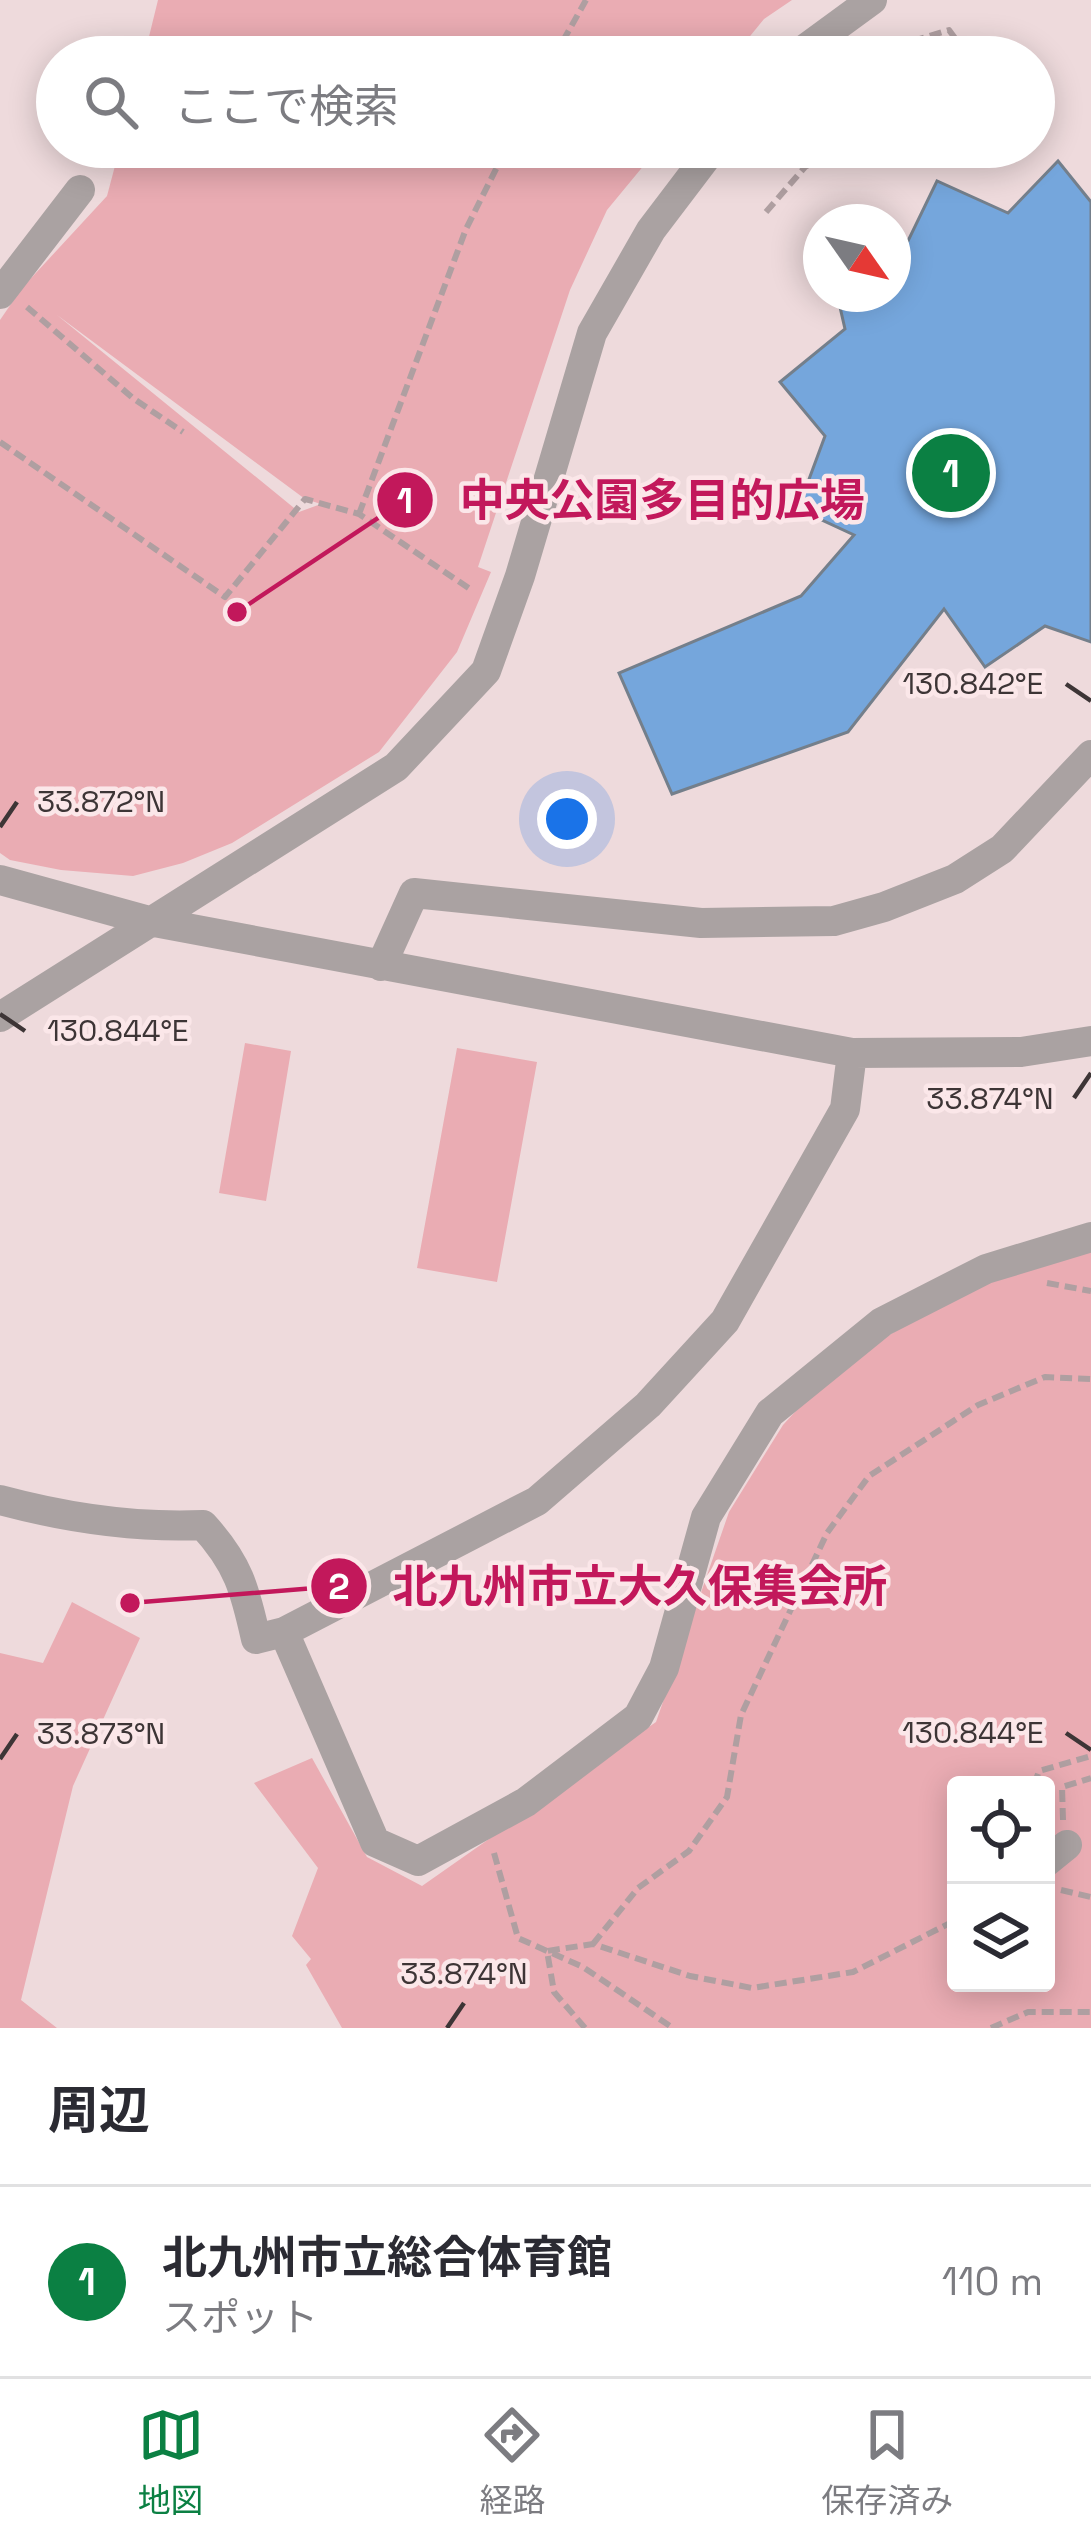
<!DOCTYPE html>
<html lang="ja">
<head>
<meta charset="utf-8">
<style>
	:root { --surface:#fff; --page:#f2f2f3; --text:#2b2b33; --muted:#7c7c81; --line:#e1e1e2; --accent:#0b8043 }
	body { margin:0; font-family:"Space Grotesk","Noto Sans JP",sans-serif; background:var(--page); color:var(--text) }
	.controls { position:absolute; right:36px; bottom:36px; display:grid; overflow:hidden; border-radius:12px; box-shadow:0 6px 30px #0003 }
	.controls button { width:108px; height:108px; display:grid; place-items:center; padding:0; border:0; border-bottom:3px solid var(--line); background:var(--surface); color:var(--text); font:60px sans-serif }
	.compass { position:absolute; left:803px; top:204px; width:108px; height:108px; border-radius:50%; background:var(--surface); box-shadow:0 6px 30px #0003; rotate:124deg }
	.you { position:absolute; left:567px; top:819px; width:42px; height:42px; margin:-30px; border:9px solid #fff; border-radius:50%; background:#1a73e8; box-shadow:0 0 0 18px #1a73e833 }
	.badge { display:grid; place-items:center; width:78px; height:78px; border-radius:50%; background:var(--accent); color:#fff; font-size:39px; font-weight:700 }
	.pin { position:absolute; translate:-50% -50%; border:6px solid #fff; box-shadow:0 3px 12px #0006 }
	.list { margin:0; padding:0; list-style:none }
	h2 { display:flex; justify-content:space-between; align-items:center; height:156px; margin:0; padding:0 48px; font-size:51px }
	h2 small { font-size:39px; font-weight:400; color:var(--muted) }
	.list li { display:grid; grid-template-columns:78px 1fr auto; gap:36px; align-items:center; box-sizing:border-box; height:192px; padding:0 48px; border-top:3px solid var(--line) }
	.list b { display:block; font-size:45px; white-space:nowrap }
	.list p { margin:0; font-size:39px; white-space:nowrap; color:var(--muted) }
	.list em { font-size:39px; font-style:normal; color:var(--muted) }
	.icon { flex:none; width:66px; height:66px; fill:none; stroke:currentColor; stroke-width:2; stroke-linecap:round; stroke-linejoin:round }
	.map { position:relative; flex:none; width:1091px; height:2028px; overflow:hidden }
	.search { position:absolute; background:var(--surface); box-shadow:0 6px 30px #0003; left:36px; right:36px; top:36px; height:132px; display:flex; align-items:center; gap:30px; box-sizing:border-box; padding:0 42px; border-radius:66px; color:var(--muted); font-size:45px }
	.sheet { height:348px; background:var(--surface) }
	nav { display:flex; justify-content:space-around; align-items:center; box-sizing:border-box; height:168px; border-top:3px solid var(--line); background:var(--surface); font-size:33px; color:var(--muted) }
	nav a { display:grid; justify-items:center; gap:6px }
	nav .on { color:var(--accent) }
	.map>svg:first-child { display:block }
</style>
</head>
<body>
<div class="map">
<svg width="1091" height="2028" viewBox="0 0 1091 2028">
	<rect width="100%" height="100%" fill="#eedadc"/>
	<path fill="#eaacb3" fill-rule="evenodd" d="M158,0H792L764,19L733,57H144Z
		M120,147H659L607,210L570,290L478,567L491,572L457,652L379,752L232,843L183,863L133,876L61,870L10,860L0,853V320L22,288L107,196ZM57,315L305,499L321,504L299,512Z
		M245,1043L291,1051L266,1201L219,1193Z
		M457,1048L537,1062L497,1282L417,1268Z
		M1091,1250V2028H342L306,1965L311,1959L292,1936L318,1868L254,1783L312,1758L367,1857L422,1886L656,1722L729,1512L783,1425L834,1369L977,1281ZM956,1785H1046V1983H956Z
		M72,1602L140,1638L73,1786L21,2000L57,2028H0V1653L43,1663Z"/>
	<path fill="#75a6dc" stroke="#747f8b" stroke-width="3" d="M1058,161L1091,202V642L1045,626L985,667L944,609L848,732L672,794L619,673L801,596L854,535L798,509L825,436L780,382L845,329L837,294H893V244L908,241L937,181L1008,213Z"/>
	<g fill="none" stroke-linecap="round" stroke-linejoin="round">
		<path stroke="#af9fa1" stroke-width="6" stroke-dasharray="12 6" stroke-linecap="butt" d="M554,57L586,0
			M861,57L949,30L960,45L934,57
			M766,212L805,167L841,147
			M27,307L134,399L183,432
			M0,442L225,597L305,499L359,514L470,589
			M359,514L466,229L507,147
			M1047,1283L1091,1291
			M1034,1785L1039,1771L1091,1756
			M1063,1820L1062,1787L1091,1778
			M494,1853L518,1938L583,1967L673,2028
			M1061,1890L1091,1897
			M593,1944L638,1888L689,1851L727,1797L741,1715L827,1533L869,1476L978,1405L1045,1377L1091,1379
			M585,2028L554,1992L547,1951L593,1944L690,1976L752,1988L853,1972L956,1920
			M991,2028L1028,2012H1091"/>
		<path stroke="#aaa2a2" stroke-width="30" d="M794,57L872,0
			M0,294L80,190
			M0,880L149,921L852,1053L1021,1052L1091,1041
			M381,966L414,893L701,923L834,921L884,907L955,879L1002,849L1091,755
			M0,1017L396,767L486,671L520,576L592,333L651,230L714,147
			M0,1500C67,1518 134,1528 203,1525C238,1563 245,1589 256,1639L284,1632L537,1501L648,1405L725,1321L845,1109L852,1053
			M284,1632L375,1842L418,1861L526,1802L638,1717L664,1668L706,1517L770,1413L882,1322L986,1269L1091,1237
			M1046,1862L1067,1845"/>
	</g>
	<path fill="none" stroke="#3d3536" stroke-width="4.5" d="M1066,684L1091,701M0,827L17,802M0,1014L25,1031M1074,1098L1091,1073M1066,1733L1091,1750M0,1759L17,1734M447,2028L464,2003"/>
	<g font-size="30" text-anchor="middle" fill="#3d3536" stroke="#fbe7e9" stroke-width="9" stroke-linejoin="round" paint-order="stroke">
		<text x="973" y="694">130.842°E</text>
		<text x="101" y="812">33.872°N</text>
		<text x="118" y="1041">130.844°E</text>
		<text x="990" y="1109">33.874°N</text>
		<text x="973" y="1743">130.844°E</text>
		<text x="101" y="1744">33.873°N</text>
		<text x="464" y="1984">33.874°N</text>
	</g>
	<path fill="none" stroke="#c2185b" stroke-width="4.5" d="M237 612L405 500M130 1603L339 1586"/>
	<g fill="#c2185b" stroke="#fbe7e9" stroke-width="4.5">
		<circle cx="237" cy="612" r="12"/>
		<circle cx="130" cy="1603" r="12"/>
		<circle cx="405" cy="500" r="30"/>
		<circle cx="339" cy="1586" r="30"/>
	</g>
	<g font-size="36" text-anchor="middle" font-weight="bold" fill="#fff">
		<text x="405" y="513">1</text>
		<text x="339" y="1599">2</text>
	</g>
	<g font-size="45" text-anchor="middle" font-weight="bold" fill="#c2185b" stroke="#fbe7e9" stroke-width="9" stroke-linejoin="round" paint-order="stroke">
		<text x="662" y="516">中央公園多目的広場</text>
		<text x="640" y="1602">北九州市立大久保集会所</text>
	</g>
</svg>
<div class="controls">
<button><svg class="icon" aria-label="locate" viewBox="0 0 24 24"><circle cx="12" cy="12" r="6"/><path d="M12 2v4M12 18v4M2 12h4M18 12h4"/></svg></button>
<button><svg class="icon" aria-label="layers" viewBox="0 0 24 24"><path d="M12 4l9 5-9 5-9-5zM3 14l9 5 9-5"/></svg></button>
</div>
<svg class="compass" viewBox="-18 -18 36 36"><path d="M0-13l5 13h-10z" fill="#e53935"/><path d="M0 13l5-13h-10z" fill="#7c7c81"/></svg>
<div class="you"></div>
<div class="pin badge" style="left:951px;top:473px">1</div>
<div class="search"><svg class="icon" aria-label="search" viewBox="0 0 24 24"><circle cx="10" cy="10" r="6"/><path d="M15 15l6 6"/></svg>ここで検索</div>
</div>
<section class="sheet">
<h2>周辺<small></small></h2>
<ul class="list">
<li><span class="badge">1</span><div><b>北九州市立総合体育館</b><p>スポット</p></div><em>110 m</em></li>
</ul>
</section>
<nav>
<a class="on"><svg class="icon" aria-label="map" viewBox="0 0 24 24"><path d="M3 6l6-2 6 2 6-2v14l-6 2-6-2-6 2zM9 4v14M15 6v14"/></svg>地図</a>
<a><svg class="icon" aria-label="directions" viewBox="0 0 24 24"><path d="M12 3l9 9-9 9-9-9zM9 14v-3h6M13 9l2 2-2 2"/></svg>経路</a>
<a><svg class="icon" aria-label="saved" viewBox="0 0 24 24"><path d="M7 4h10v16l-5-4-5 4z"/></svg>保存済み</a>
</nav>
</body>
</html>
